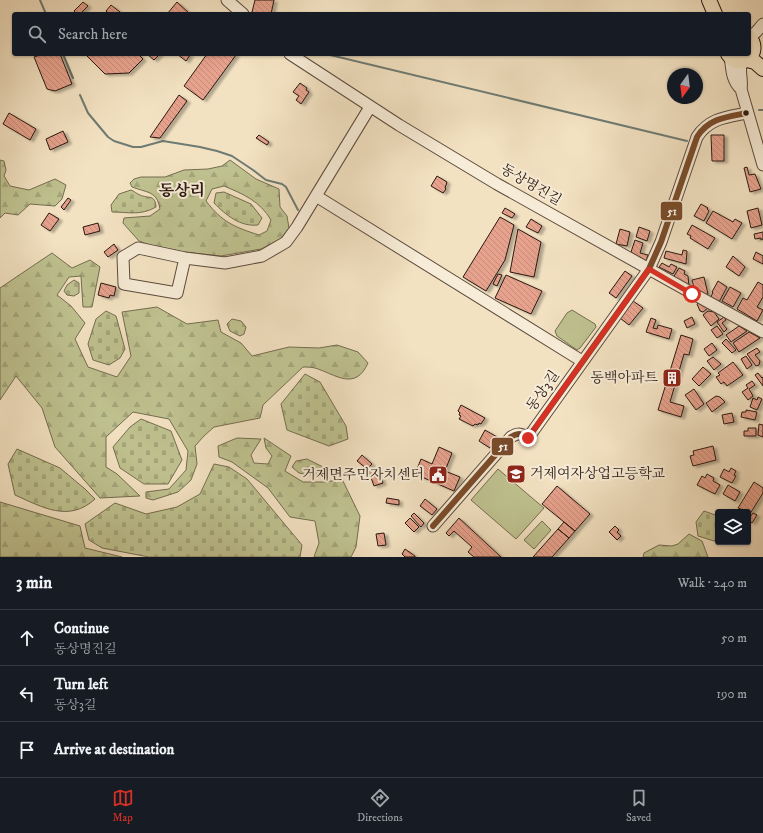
<!DOCTYPE html>
<html lang="en">
<head>
<meta charset="utf-8">
<style>
	:root { --surface:#171b24; --page:#20242c; --text:#f1f3f6; --muted:#9ea1a6; --line:#363941; --accent:#d93025 }
	body { margin:0; font-family:"IM FELL DW Pica","Noto Serif KR",serif; background:var(--page); color:var(--text) }
	.controls { position:absolute; right:12px; bottom:12px; display:grid; overflow:hidden; border-radius:4px; box-shadow:0 1px 3px #0004 }
	.controls button { width:36px; height:36px; display:grid; place-items:center; padding:0; border:0; border-bottom:1px solid var(--line); background:var(--surface); color:var(--text); font:20px sans-serif }
	.compass { position:absolute; left:667px; top:68px; width:36px; height:36px; border-radius:50%; background:var(--surface); box-shadow:0 1px 3px #0004; rotate:194deg }
	.stop { position:absolute; width:12px; height:12px; margin:-9px; border:3px solid #d93025; border-radius:50%; background:#fff }
	.stop.end { background:#d93025; border-color:#fff; box-shadow:0 1px 4px #0008 }
	.list { margin:0; padding:0; list-style:none }
	h2 { display:flex; justify-content:space-between; align-items:center; height:52px; margin:0; padding:0 16px; font-size:17px }
	h2 small { font-size:13px; font-weight:400; color:var(--muted) }
	.list li { display:grid; grid-template-columns:26px 1fr auto; gap:12px; align-items:center; box-sizing:border-box; height:56px; padding:0 16px; border-top:1px solid var(--line) }
	.list b { display:block; font-size:15px; white-space:nowrap }
	.list p { margin:0; font-size:13px; white-space:nowrap; color:var(--muted) }
	.list em { font-size:13px; font-style:normal; color:var(--muted) }
	.icon { flex:none; width:22px; height:22px; fill:none; stroke:currentColor; stroke-width:2; stroke-linecap:round; stroke-linejoin:round }
	.map { position:relative; flex:none; width:763px; height:557px; overflow:hidden }
	.search { position:absolute; background:var(--surface); box-shadow:0 1px 3px #0004; left:12px; right:12px; top:12px; height:44px; display:flex; align-items:center; gap:10px; box-sizing:border-box; padding:0 14px; border-radius:4px; color:var(--muted); font-size:15px }
	.sheet { height:220px; background:var(--surface) }
	nav { display:flex; justify-content:space-around; align-items:center; box-sizing:border-box; height:56px; border-top:1px solid var(--line); background:var(--surface); font-size:11px; color:var(--muted) }
	nav a { display:grid; justify-items:center; gap:2px }
	nav .on { color:var(--accent) }
	.map>svg:first-child { display:block }
</style>
</head>
<body>
<div class="map">
<svg width="763" height="557" viewBox="0 0 763 557">
	<defs>
		<pattern id="forest-firs" width="22" height="20" patternUnits="userSpaceOnUse"><rect width="22" height="20" fill="#bfc290"/><path d="M5 1l3.5 6h-7zM16 11l3.5 6h-7z" fill="#a4a67b"/></pattern>
		<pattern id="cemetery-stones" width="16" height="16" patternUnits="userSpaceOnUse"><rect width="16" height="16" fill="#bfc290"/><path d="M2 7V4a2 2 0 0 1 4 0v3zM10 15v-3a2 2 0 0 1 4 0v3z" fill="#a4a67b"/></pattern>
		<pattern id="building-back-hatch" width="6" height="6" patternUnits="userSpaceOnUse"><rect width="6" height="6" fill="#e7a28d"/><path d="M-1 5l2 2M0 0l6 6M5-1l2 2" fill="none" stroke="#c68b79"/></pattern>
		<filter id="shadow"><feDropShadow dx="3.5" dy="2" stdDeviation="1" flood-color="#0004"/></filter>
	</defs>
	<rect width="100%" height="100%" fill="#f3e2c2"/>
	<filter id="stains"><feTurbulence type="fractalNoise" baseFrequency=".005" numOctaves="4"/><feColorMatrix values="0 0 0 0 .2 0 0 0 0 .09 0 0 0 0 .02 0 0 0 .5 -.17"/></filter>
	<radialGradient id="worn" r=".72"><stop offset=".6" stop-color="#630" stop-opacity="0"/><stop offset="1" stop-color="#630" stop-opacity=".3"/></radialGradient>
	<path fill="#bfc290" stroke="#746d50" d="M572,310L595,324L596,327L580,348L577,350L557,336L555,331L567,313Z
		M498,469L544,508L516,539L471,500Z
		M542,521L551,530L534,549L524,540Z"/>
	<path fill="url(#forest-firs)" stroke="#746d50" fill-rule="evenodd" d="M0,160L4,161L6,170L4,176L10,186L29,190L55,179L66,185L62,199L55,206L30,204L18,215L5,213L0,218Z
		M230,160L256,179L279,189L280,207L287,216L289,228L281,239L261,249L221,256L184,252L150,245L139,241L123,223L124,218L150,216L160,209C157,191 148,193 132,187L130,183L134,179L141,177H165L184,170L208,169L222,166ZM224,186C243,194 260,201 271,220L267,231L259,235C234,227 222,222 206,201L212,189Z
		M52,253L72,268L90,260L100,267L92,307H83L81,276L69,277L57,295L71,306L85,323L75,339L88,367L117,377L131,356L122,312L157,307L187,324L218,320L221,332L241,343L252,356L289,347L319,348L337,345L358,352L368,363C355,392 335,374 315,368C311,367 307,367 303,367L263,405L260,418L214,427L204,436L195,446L197,464L191,480L178,492L153,500L146,498V492L169,489L186,470L188,451L169,419L133,412L106,437V467L117,474L140,496L100,498L55,447L42,408L16,376L0,400V288Z
		M237,438L261,439L251,455L254,463L268,464L272,456L266,448L264,438L291,456L285,471L303,482H326L342,479L360,516L356,547L351,557H314L319,543L315,521L290,517L268,488L232,462L219,457L218,446Z
		M0,502L80,526L85,548L122,557H0Z
		M689,534L702,541L708,557H643L644,553L659,545L672,546L678,544Z"/>
	<path fill="url(#cemetery-stones)" stroke="#746d50" d="M131,190C134,191 137,194 140,195C149,199 155,194 156,207C140,216 129,212 112,212L111,205L119,194Z
		M224,192L251,204L262,218L258,225C240,227 226,215 214,203L216,193Z
		M74,280L79,283V293L74,296L67,295L64,291L67,285Z
		M106,311L116,316L125,349L120,358L109,365L93,360L88,344L96,319Z
		M232,319L241,321L246,327L244,334L240,336L230,331L227,324Z
		M305,374L320,382L346,426L348,439L329,446L287,430L281,404Z
		M141,419L171,431L182,460L168,484H144L120,468L113,447L130,427Z
		M17,449L60,468L85,489L95,499C69,523 42,507 15,495L8,464Z
		M307,459L323,467L325,472L321,477L299,473L292,467L296,461Z
		M214,464L229,467L247,479L302,545L300,557H149L102,548L89,540L85,524L115,503L146,514L177,507L200,494Z
		M704,511L718,516V541H714L698,536L696,522Z"/>
	<g fill="none" stroke-linecap="round" stroke-linejoin="round">
		<path stroke="#6e7b73" stroke-width="2" d="M40,0L46,14
			M63,54L73,78
			M326,54L687,141
			M80,95L88,113L108,137L114,141L133,147H141L163,141L200,147L217,151L232,156L253,170L266,180L282,184L286,187L298,210
			M759,110H763"/>
	</g>
	<path fill="url(#building-back-hatch)" stroke="#2a1811" filter="url(#shadow)" d="M255,0H274L271,14H259L252,12Z
		M83,2L88,6L80,14H77L74,11Z
		M177,2L190,14H167Z
		M111,5L120,12L118,14H109L106,11Z
		M43,54H60L72,84L55,91L47,89L34,57Z
		M85,54H138L143,59L129,73L105,74Z
		M147,54H160L154,60Z
		M177,54H189L190,55L186,61Z
		M207,54H234L236,55L203,100L184,86Z
		M300,83L307,88L306,90L309,92L301,104L296,100L299,96L293,92Z
		M179,95L187,101L160,138L150,137Z
		M9,113L36,129L30,140L3,124Z
		M63,131L68,142L50,150L46,139Z
		M259,135L269,142L267,145L256,138Z
		M711,135H724V161H712Z
		M747,167L749,175L755,174L761,189L750,192L744,168Z
		M437,176L447,182L445,188L446,189L443,193L431,186Z
		M68,198L71,200L64,210L61,207Z
		M701,204L708,208L707,209L709,211L704,221L694,216Z
		M505,208L515,214L512,218L502,213Z
		M758,208L762,225L751,228L747,211Z
		M713,211L733,222L735,219L742,223L732,239L706,223Z
		M49,213L59,219L50,231L41,225Z
		M500,217L514,225L505,260L486,291L463,277Z
		M531,219L542,226L538,233L526,227Z
		M98,223L100,231L85,235L83,227Z
		M692,225L715,238L708,249L690,238L691,236L687,234Z
		M639,227L650,231L647,241L636,237Z
		M518,229L541,242L534,277L510,272Z
		M620,229L630,232L627,246L616,244Z
		M763,232V239L761,240V238L755,239L754,234Z
		M635,240L643,243L640,253L648,255L646,261L631,252Z
		M114,244L118,250L108,257L104,252Z
		M683,250L687,251L686,264L664,258L666,251L682,255Z
		M756,252L763,256V264L753,259Z
		M733,256L745,267L739,276L726,267Z
		M662,263L669,267L671,264L677,267L673,274L659,267Z
		M679,268L685,271L684,274L688,276L689,286L673,278Z
		M625,271L632,276L616,298L609,293Z
		M498,274L502,275L497,286L493,284Z
		M506,275L542,291L531,314L495,298Z
		M704,277L708,294L702,295L695,291L692,280Z
		M718,281L727,287L719,302L711,297L713,292H712Z
		M758,282L763,285V297L757,307L763,310L757,321L737,309L743,298L747,300Z
		M101,283L116,287L114,296L110,295L109,298L98,295Z
		M730,287L741,293L733,307L722,301Z
		M633,301L643,308L629,325L620,318Z
		M699,302L708,308L703,312L700,311L697,304Z
		M708,311L714,312L719,319L711,326L703,315Z
		M692,317L695,324L687,328L684,321Z
		M724,317L726,320L722,323L727,329L724,332L717,322Z
		M651,318L656,320L653,328L657,329L658,325L672,329L669,339L646,332Z
		M717,326L723,334L717,338L711,330Z
		M739,326L747,331L731,342L726,335Z
		M749,332L760,338L739,352L733,343Z
		M681,335L693,339L689,355L684,354L670,402L684,406L681,417L658,410Z
		M726,339L736,350L732,353L722,343Z
		M712,343L717,350L709,356L704,349Z
		M757,348L760,352L755,355L760,361L759,365L756,366L747,354Z
		M746,356L752,365L747,369L741,359Z
		M713,357L721,364L714,370L707,361Z
		M733,362L743,375L727,386L724,382L721,384L716,377L720,375L718,373Z
		M703,367L711,374L699,386L692,379Z
		M758,373L762,378L763,377V386L755,375Z
		M752,381L755,385L749,389L753,396L748,400L742,392L748,388L746,385Z
		M694,389L704,404L696,410L685,395Z
		M716,396L720,397L725,402L712,412L706,403Z
		M758,397L762,399L757,410L750,407L753,398L757,400Z
		M461,405L485,418L481,424L479,423L478,425L475,424L473,426L459,419L461,416L459,415L460,413L458,411Z
		M746,410L757,412L755,420L741,417L742,412H746Z
		M732,413L734,422L724,424L722,415Z
		M759,424L763,425V437L758,435Z
		M748,428H756V436H744V431H748Z
		M485,430L497,437L490,448L479,441Z
		M713,446L716,460L693,466L690,456L694,455L693,451Z
		M439,447L452,453L445,471L460,477L454,491L415,474L421,459L432,464Z
		M362,455L372,464L367,469L357,461Z
		M731,468L736,471L734,475L736,476L732,483L720,477L724,469L729,472Z
		M377,469L383,483L374,486L369,472Z
		M707,474L714,478L713,481L720,485L715,494L697,485L702,476L705,478Z
		M754,482L763,488V493L748,517V512H739L741,509L738,508Z
		M728,485L740,492L735,501L723,494Z
		M557,486L590,514L575,531L542,504Z
		M387,498L399,500V505L386,503Z
		M425,499L437,509L432,515L420,506Z
		M414,513L424,523L421,527L411,516Z
		M753,513L757,515L752,523L748,520Z
		M410,518L419,527L414,532L405,523Z
		M459,518L501,557H474L468,552L472,547L454,531L449,536L446,533Z
		M564,522L575,531L569,538L558,529Z
		M615,526L619,530L617,532L621,536L617,540L609,532Z
		M558,529L569,538L552,557H533Z
		M384,533L386,545L378,546L376,534Z
		M405,549L415,556V557H405L402,554Z"/>
	<g fill="none" stroke-linecap="round" stroke-linejoin="round">
		<g stroke="#5c4a3d" stroke-width="13">
			<path id="minor" d="M227,0L243,14
				M749,35C756,35 758,29 763,24
				M290,54L399,125L497,184L690,292L763,332
				M730,56C732,68 731,80 741,89
				M742,61C738,70 743,80 741,89L763,165
				M316,196L582,361
				M185,258L177,293L124,284L123,257L138,248L185,258L225,263L262,256L286,242L297,227L370,107
				M433,526L511,437C518,432 522,434 528,438L649,269L661,242L697,137C709,118 727,117 747,113"/>
		</g>
		<g stroke="#2a1811" stroke-width="16">
			<path id="major" d="M709,0L715,14
				M728,54C741,73 763,52 749,37
				M747,60L755,62L763,69"/>
		</g>
		<use href="#minor" stroke="#f7ecd7" stroke-width="11"/>
		<use href="#major" stroke="#f3e2c2" stroke-width="14"/>
		<g stroke="#f7ecd7" stroke-width="9">
			<path id="bus-1" d="M433,526L511,437C518,432 522,434 528,438L649,269L661,242L697,137C709,118 727,117 747,113"/>
		</g>
		<use href="#bus-1" stroke="#7a4b2a" stroke-width="6"/>
	</g>
	<g fill="none" stroke-linecap="round" stroke-linejoin="round">
		<path stroke="#d93025" stroke-width="5" d="M528,438L649,269L692,294"/>
	</g>
	<defs>
		<g id="building-square" transform="scale(1)"><rect x="-9" y="-9" width="18" height="18" rx="4" fill="#8f2418" stroke="#f7ecd7"/><path d="M-4-6H4V6H1V3H-1V6H-4ZM-2.5-4.3h1.7v1.8h-1.7ZM.8-4.3h1.7v1.8H.8ZM-2.5-1h1.7V.8h-1.7ZM.8-1h1.7V.8H.8Z" fill="#fff"/></g>
		<g id="school-square" transform="scale(1)"><rect x="-9" y="-9" width="18" height="18" rx="4" fill="#8f2418" stroke="#f7ecd7"/><path d="M0-5L7-2L0 1L-7-2ZM-4 1L0 2.5L4 1V4Q0 6-4 4Z" fill="#fff"/></g>
		<g id="civic-square" transform="scale(1)"><rect x="-9" y="-9" width="18" height="18" rx="4" fill="#8f2418" stroke="#f7ecd7"/><path d="M-.6-6.5H3V-4.5H.6V-3L4-1V1h2V6H-6V1h2V-1L-.6-3ZM-1.2 2.5V6h2.4V2.5Z" fill="#fff"/></g>
	</defs>
	<g fill-rule="evenodd">
		<use href="#building-square" x="672" y="378"/>
		<use href="#school-square" x="516" y="474"/>
		<use href="#civic-square" x="438" y="475"/>
	</g>
	<circle fill="#2a1811" stroke="#f7ecd7" stroke-width="1.5" cx="746" cy="113" r="3.5"/>
	<g text-anchor="middle" dominant-baseline="central" stroke-width="4" stroke-linejoin="round" paint-order="stroke">
		<g font-size="14" fill="#2a1811" stroke="#f7ecd7">
			<text transform="translate(531 185) rotate(30)">동상명진길</text>
			<text transform="translate(543 391) rotate(-55)">동상3길</text>
		</g>
		<g font-size="14" fill="#2a1811" stroke="#f7ecd7" text-anchor="end">
			<text x="658" y="378">동백아파트</text>
			<text x="530" y="474" text-anchor="start">거제여자상업고등학교</text>
			<text x="424" y="475">거제면주민자치센터</text>
		</g>
		<g font-size="16" font-weight="bold" fill="#2a1811" stroke="#f7ecd7">
			<text x="182" y="191">동상리</text>
		</g>
	</g>
	<g stroke="#f7ecd7" stroke-width="1.5">
		<rect x="660" y="201" width="23" height="20" rx="4" fill="#7a4b2a"/>
		<rect x="491" y="437" width="23" height="19" rx="4" fill="#7a4b2a"/>
	</g>
	<g font-size="11" text-anchor="middle" font-weight="bold" fill="#fff">
		<text x="672" y="215">51</text>
		<text x="503" y="450">51</text>
	</g>
	<rect width="100%" height="100%" filter="url(#stains)"/>
	<rect width="100%" height="100%" fill="url(#worn)"/>
</svg>
<div class="controls">
<button><svg class="icon" aria-label="layers" viewBox="0 0 24 24"><path d="M12 4l9 5-9 5-9-5zM3 14l9 5 9-5"/></svg></button>
</div>
<svg class="compass" viewBox="-18 -18 36 36"><path d="M0-13l5 13h-10z" fill="#e53935"/><path d="M0 13l5-13h-10z" fill="#9ea1a6"/></svg>
<div class="stop" style="left:692px;top:294px"></div>
<div class="stop end" style="left:528px;top:438px"></div>
<div class="search"><svg class="icon" aria-label="search" viewBox="0 0 24 24"><circle cx="10" cy="10" r="6"/><path d="M15 15l6 6"/></svg>Search here</div>
</div>
<section class="sheet">
<h2>3 min<small>Walk · 240 m</small></h2>
<ul class="list">
<li><svg class="icon" aria-label="ahead" viewBox="0 0 24 24"><path d="M12 20V5M6 11l6-6 6 6"/></svg><div><b>Continue</b><p>동상명진길</p></div><em>50 m</em></li>
<li><svg class="icon" aria-label="left" viewBox="0 0 24 24"><path d="M17 20v-9H6M10 6l-5 5 5 5"/></svg><div><b>Turn left</b><p>동상3길</p></div><em>190 m</em></li>
<li><svg class="icon" aria-label="arrive" viewBox="0 0 24 24"><path d="M6 21V4h12l-3 4 3 4H6"/></svg><div><b>Arrive at destination</b></div></li>
</ul>
</section>
<nav>
<a class="on"><svg class="icon" aria-label="map" viewBox="0 0 24 24"><path d="M3 6l6-2 6 2 6-2v14l-6 2-6-2-6 2zM9 4v14M15 6v14"/></svg>Map</a>
<a><svg class="icon" aria-label="directions" viewBox="0 0 24 24"><path d="M12 3l9 9-9 9-9-9zM9 14v-3h6M13 9l2 2-2 2"/></svg>Directions</a>
<a><svg class="icon" aria-label="saved" viewBox="0 0 24 24"><path d="M7 4h10v16l-5-4-5 4z"/></svg>Saved</a>
</nav>
</body>
</html>
